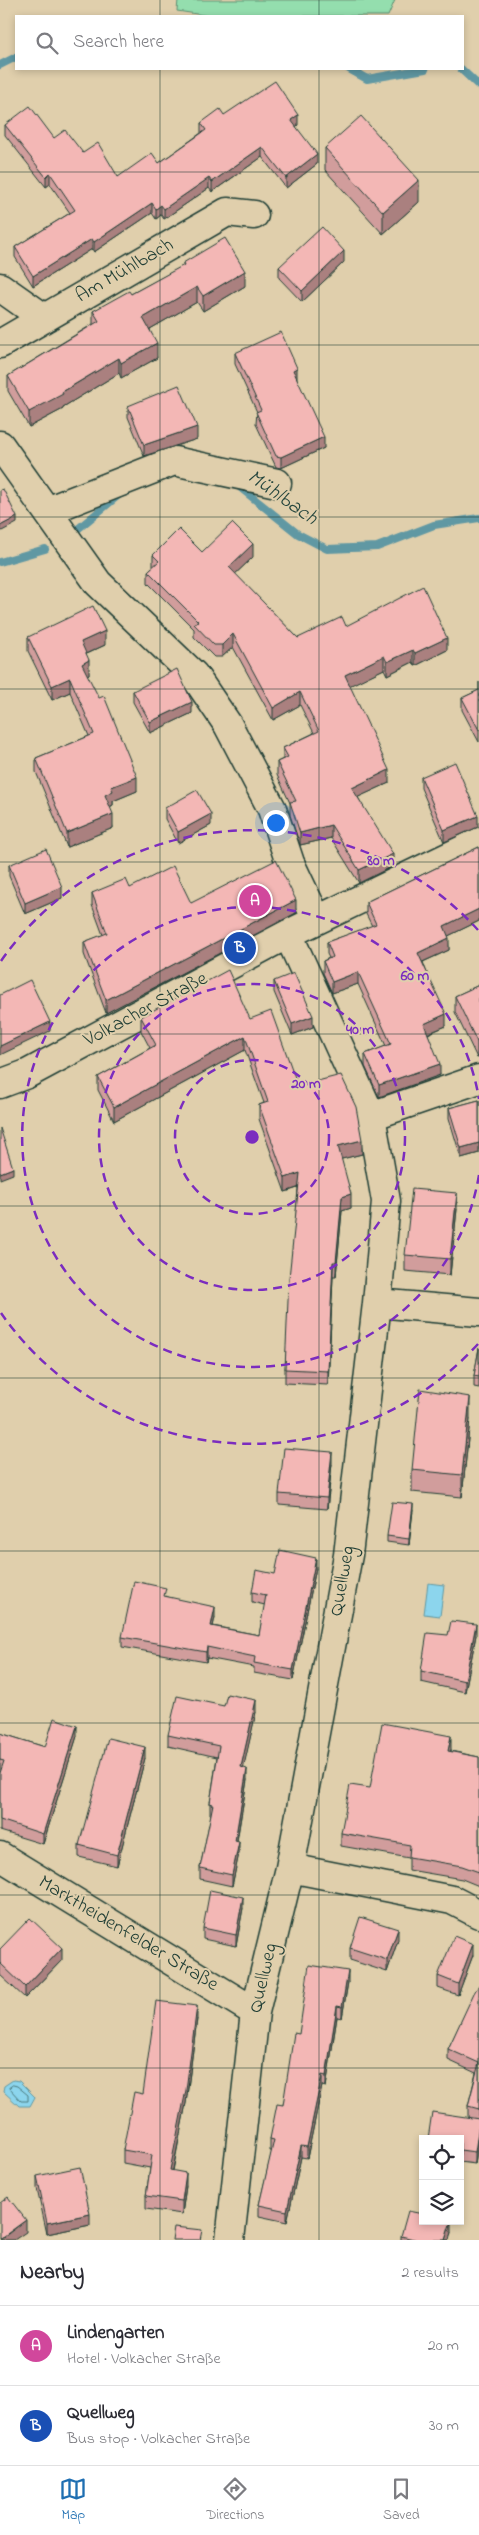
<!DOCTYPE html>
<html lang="en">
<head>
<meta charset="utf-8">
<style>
	:root { --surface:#fff; --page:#f7f7f7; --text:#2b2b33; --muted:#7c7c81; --line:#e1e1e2; --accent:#1f6fb2 }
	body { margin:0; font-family:"Indie Flower",sans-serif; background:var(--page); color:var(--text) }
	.controls { position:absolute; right:15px; bottom:15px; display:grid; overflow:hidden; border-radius:0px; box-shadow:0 2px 8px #0003 }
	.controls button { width:45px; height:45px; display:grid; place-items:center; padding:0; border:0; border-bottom:1px solid var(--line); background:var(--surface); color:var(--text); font:25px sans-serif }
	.you { position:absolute; left:275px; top:822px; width:18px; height:18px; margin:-12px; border:4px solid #fff; border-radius:50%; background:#1a73e8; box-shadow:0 0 0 8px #1a73e833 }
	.badge { display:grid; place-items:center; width:32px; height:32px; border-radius:50%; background:var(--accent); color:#fff; font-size:16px; font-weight:700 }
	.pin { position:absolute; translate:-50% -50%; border:2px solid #fff; box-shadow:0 1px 5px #0006 }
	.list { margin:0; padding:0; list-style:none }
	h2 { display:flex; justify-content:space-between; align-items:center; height:65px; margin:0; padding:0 20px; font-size:21px }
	h2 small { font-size:16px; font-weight:400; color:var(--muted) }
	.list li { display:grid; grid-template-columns:32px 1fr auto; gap:15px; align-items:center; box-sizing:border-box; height:80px; padding:0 20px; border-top:1px solid var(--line) }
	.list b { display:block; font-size:19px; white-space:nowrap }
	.list p { margin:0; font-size:16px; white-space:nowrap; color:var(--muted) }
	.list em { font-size:16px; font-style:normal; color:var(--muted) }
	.icon { flex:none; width:28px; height:28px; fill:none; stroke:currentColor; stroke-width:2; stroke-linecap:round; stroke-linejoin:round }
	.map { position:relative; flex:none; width:479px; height:2240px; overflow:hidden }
	.search { position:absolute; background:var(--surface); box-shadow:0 2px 8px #0003; left:15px; right:15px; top:15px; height:55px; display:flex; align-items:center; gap:12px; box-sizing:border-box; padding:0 18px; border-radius:0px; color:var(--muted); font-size:19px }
	.sheet { height:225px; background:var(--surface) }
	nav { display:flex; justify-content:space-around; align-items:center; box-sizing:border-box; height:70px; border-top:1px solid var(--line); background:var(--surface); font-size:14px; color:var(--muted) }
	nav a { display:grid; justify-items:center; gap:2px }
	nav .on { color:var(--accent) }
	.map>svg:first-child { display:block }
</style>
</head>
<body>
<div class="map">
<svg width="479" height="2240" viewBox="0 0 479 2240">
	<rect width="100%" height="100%" fill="#e0cfac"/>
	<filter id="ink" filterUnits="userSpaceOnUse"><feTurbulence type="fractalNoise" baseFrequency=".02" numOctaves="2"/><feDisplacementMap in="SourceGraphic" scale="10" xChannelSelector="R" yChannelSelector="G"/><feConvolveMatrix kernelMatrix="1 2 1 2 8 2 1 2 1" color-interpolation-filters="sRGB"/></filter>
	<g filter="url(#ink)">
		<path fill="#94deae" stroke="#5a8e71" d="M178,0H395L388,16H210L177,11Z"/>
		<path fill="#8cd5ed" stroke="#6098a3" d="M428,1583L444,1585L440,1616L424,1614Z
			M13,2080L19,2081L35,2097L30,2106H19L3,2091L4,2086Z"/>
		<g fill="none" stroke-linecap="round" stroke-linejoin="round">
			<path stroke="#4b7a7e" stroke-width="1" d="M13,2085L17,2086L28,2095V2101H21L9,2088Z"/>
			<path stroke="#6098a3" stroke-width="8" d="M0,65L16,57
				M349,69L367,79L425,69
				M461,69L479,86
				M237,485L298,534L327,549L377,547L434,525L479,518
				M79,528L120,494
				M0,562L45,549"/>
			<g stroke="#1f3d34" stroke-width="31">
				<path id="minor" d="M0,287L44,318
					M0,344L227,212L254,215
					M0,445L98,583L194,675L228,725L272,809L290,863L317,920
					M47,511L174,461L277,483
					M0,1084L27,1074L288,934L479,842
					M371,1116L479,1079
					M377,1303L479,1312
					M0,1856L255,2012
					M290,1868L452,1900L479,1914
					M230,2240L255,2012L290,1868L348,1555L377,1303L386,1201L371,1116L288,934"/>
			</g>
			<use href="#minor" stroke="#e0cfac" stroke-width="28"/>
		</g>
		<path fill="#d19d9c" stroke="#1f3d34" d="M224,115L298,125L296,127L317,164L286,188L262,157L212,192L209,188L164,219L161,215L156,219L152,213L94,252L92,249L33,286L15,257V247L70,213L50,184L46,187L5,135V125L54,138L83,153L118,177L159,163L201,133V123Z
			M325,148L419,202L383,234L325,170Z
			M344,262L302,302L279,278V267Z
			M183,263L245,286L203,311L197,302L150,329L157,358L121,378L119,373L63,407V409L29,427L8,391V376L93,324V311L131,294L183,266Z
			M235,353L297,379L324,448L281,468L276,467L256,424L257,412L235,364Z
			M128,406L197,439L144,456L128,417Z
			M202,552L253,557L235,574L298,638L346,626L447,650L415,666L413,662L387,675L384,669L349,685L389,783L358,797L393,866L359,883L331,838L300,845L290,815V803L277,775V762L283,759V748L314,733L300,705L273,720L233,647L222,657H214L194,637V629L148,583V571L153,566V555Z
			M28,637L105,645L86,654L89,674L87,675L137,791L113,801V805L110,807L113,828L67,847L36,772V758L89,736L70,692L52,700L28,651Z
			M479,682V742L462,710V698L479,690Z
			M133,691L192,713L150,733L133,702Z
			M421,777L478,827L444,842L421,788Z
			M165,808L211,825L178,843L165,819Z
			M479,847V921L448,936L449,950L423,962L446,1026L428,1034L440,1075L379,1097L365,1066V1054L386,1046L358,984L332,993L323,973V961L329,958L327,954V942L372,926L366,914V902Z
			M9,865L62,898L25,914L9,876Z
			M130,888L191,903L296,913L106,1013L84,954V942L103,935L92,905V893Z
			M274,981L313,1027L292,1035L274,992Z
			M479,985V1057L477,1058L455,1012V996Z
			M141,1017L250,1019L298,1086L362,1154L341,1159L351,1208L342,1211L336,1276H333L328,1385L285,1383V1369L298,1188L285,1192L259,1119V1105L264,1103L245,1050L114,1121L98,1090V1077L150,1048L141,1031Z
			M479,1100V1153L461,1158L449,1118V1108Z
			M457,1209L450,1275L405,1271V1255Z
			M479,1348V1388L474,1387V1376Z
			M470,1419L462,1497L412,1492V1470Z
			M332,1464L327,1509L279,1505V1494Z
			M413,1510L409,1545L387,1542V1536Z
			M316,1568L293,1680L254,1673V1667L207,1658L206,1662L122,1647V1637L166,1596L215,1617L213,1626L259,1635L265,1605L252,1602V1592L275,1574Z
			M476,1635L465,1692L421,1682V1671Z
			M224,1706L256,1712L243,1768L247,1780L237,1841L239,1853L232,1886L200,1879V1868L211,1815L210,1814V1803L217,1757L168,1746V1735Z
			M0,1733L45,1747L77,1736L43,1844L0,1831Z
			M451,1749V1751L479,1757V1886L462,1879L409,1870V1858L341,1846V1833L370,1788Z
			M145,1758L117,1866L79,1857V1845Z
			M243,1908L236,1946L203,1939V1928Z
			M398,1940L387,1972L350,1960V1948Z
			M0,1949L62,1960L25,1998L0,1975Z
			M473,1955L458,1995L438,1988V1976Z
			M348,1982L342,2018L337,2017L326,2087L322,2086L307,2158L301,2157L287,2222L259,2216V2205L272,2151H270V2139L283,2105L299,2034Z
			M479,1985V2136L475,2164L460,2162V2139L471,2118L468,2117V2106L476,2073L448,2060V2049Z
			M197,2019L186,2103L173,2171L186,2186L182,2214L146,2209V2196L150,2168L123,2163V2150L143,2094Z
			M37,2176L90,2225L47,2234L37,2188Z
			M451,2232L449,2240H401V2236Z"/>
		<path fill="#aa807f" stroke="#1f3d34" d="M298,115V125L291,130V120Z
			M262,147V157L212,192V182Z
			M317,154V164L286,188V178Z
			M50,173V184L46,187V177Z
			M209,178V188L164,219V209Z
			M419,180V202L383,234V212Z
			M152,203V213L94,252V242Z
			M161,205V215L156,219V209Z
			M92,239V249L33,286V276Z
			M344,251V262L302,302V291Z
			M245,271V286L203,311V296Z
			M197,287V302L143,333V318Z
			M157,343V358L121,378V363Z
			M119,358V373L63,407V409L29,427V412Z
			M297,368V379L293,381V370Z
			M197,427V439L144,456V445Z
			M324,437V448L281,468V457Z
			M17,517V523L0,532V526Z
			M253,544V557L229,580V567Z
			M105,631V645L81,656V642Z
			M233,634V647L222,657V645Z
			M447,638V650L415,666V653Z
			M413,650V662L387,675V662Z
			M384,656V669L345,688V675Z
			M89,660V674L82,678V664Z
			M70,678V692L52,700V686Z
			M300,692V705L273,720V708Z
			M192,702V713L150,733V722Z
			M389,770V783L352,800V788Z
			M137,777V791L113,801V805L105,809V795L111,787Z
			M113,814V828L67,847V833Z
			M211,814V825L178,843V832Z
			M478,816V827L444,842V830Z
			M331,825V838L300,845V833Z
			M393,854V866L359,883V870Z
			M62,887V898L25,914V903Z
			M296,900V913L106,1013V1000Z
			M479,909V921L444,938V926Z
			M449,938V950L418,964V953Z
			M358,972V984L332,993V982Z
			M446,1014V1026L424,1035V1024Z
			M313,1016V1027L292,1035V1024Z
			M50,1022V1031L0,1055V1046Z
			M245,1036V1050L114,1121V1107Z
			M479,1041V1057L477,1058V1042Z
			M440,1064V1075L379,1097V1085Z
			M362,1140V1154L338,1160V1146Z
			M479,1143V1153L461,1158V1148Z
			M13,1168V1174L0,1179V1173Z
			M300,1173V1187L285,1192V1178Z
			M457,1193V1209L450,1275V1259Z
			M351,1194V1208L342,1211L336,1276V1262L342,1197Z
			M333,1262V1276L328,1385V1371Z
			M470,1397V1419L462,1497V1475Z
			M332,1452V1464L327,1509V1498Z
			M413,1504V1510L409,1545V1539Z
			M316,1558V1568L293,1680V1670Z
			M215,1607V1617L211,1636V1626Z
			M476,1624V1635L465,1692V1681Z
			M207,1647V1658L206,1662V1652Z
			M256,1700V1712L241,1779V1767Z
			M77,1726V1736L43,1844V1834Z
			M451,1736V1749L448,1764V1751Z
			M145,1747V1758L117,1866V1855Z
			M247,1769V1780L235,1852V1841Z
			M239,1842V1853L232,1886V1875Z
			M243,1897V1908L236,1946V1935Z
			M398,1929V1940L387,1972V1960Z
			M473,1944V1955L458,1995V1984Z
			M62,1948V1960L25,1998V1987Z
			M348,1971V1982L342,2018V2007Z
			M197,2006V2019L186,2103L170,2184V2170Z
			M337,2006V2017L326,2087V2076Z
			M322,2075V2086L307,2158V2147Z
			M479,2124V2136L475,2164V2152Z
			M301,2146V2157L287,2222V2211Z
			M186,2173V2186L182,2214V2201Z
			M90,2214V2225L47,2234V2223Z
			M26,2220V2232L14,2240H0Z
			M451,2221V2232L449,2240H445Z"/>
		<path fill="#f3b7b5" stroke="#1f3d34" d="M275,81L298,115L291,120L317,154L286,178L262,147L212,182L209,178L164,209L161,205L156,209L152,203L94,242L92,239L33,276L15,247L75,210L50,173L46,177L5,125L30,106L54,138L65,130L83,153L98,143L118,177L152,153L159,163L206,130L201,123L220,109L224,115Z
			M361,116L419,180L383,212L325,148Z
			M322,227L344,251L302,291L279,267Z
			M225,238L245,271L203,296L197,287L143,318L157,343L121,363L119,358L62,392L63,394L29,412L8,376L99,321L93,311L129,291L131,294L184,265L183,263Z
			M281,332L297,368L293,370L324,437L281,457L276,456L256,412L261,410L235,353Z
			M179,385L197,427L144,445L128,406Z
			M3,489L17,517L0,526V490Z
			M232,523L253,544L229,567L298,638L342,617L346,626L423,586L447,638L415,653L413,650L387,662L384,656L345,675L389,770L352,788L393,854L359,870L331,825L300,833L290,802L296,801L277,762L288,757L283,748L319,731L300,692L273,708L233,634L222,645H214L194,624L198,621L148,571L159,561L153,555L179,529L202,552Z
			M93,606L105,631L81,642L89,660L82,664L99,698L104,696L137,777L111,787L113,791L105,795L113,814L67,833L36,758L94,734L70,678L52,686L28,637Z
			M177,669L192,702L150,722L133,691Z
			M479,690V730L462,698Z
			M455,762L478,816L444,830L421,777Z
			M197,790L211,814L178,832L165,808Z
			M479,847V909L444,926L449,938L418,953L446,1014L424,1024L440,1064L379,1085L365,1054L391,1044L358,972L332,982L323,961L333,957L327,942L376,924L366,902Z
			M46,849L62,887L25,903L9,865Z
			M276,860L296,900L106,1000L84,942L107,933L92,893L126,879L130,888L173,866L191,903Z
			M228,970L250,1019L271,1011L298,1086L341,1075L356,1107L362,1140L338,1146L351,1194L342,1197L336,1262H333L328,1371L285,1369L289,1278L300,1173L285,1178L259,1105L268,1102L245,1036L114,1107L98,1077L156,1045L141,1017Z
			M294,973L313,1016L292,1024L274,981Z
			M30,980L50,1022L0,1046V995Z
			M479,985V1041L477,1042L455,996Z
			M479,1100V1143L461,1148L449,1108Z
			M0,1128L13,1168L0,1173Z
			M412,1189L457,1193L450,1259L405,1255Z
			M479,1348V1377L474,1376Z
			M420,1389L470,1397L462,1475L412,1470Z
			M284,1448L332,1452L327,1498L279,1494Z
			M392,1502L413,1504L409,1539L387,1536Z
			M280,1550L316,1558L293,1670L254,1663L255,1657L207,1647L206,1652L122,1637L134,1581L166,1588L164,1596L215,1607L211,1626L259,1635L266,1595L252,1592L256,1570L275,1574Z
			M451,1621L476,1624L465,1681L421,1671L427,1633L448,1635Z
			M227,1694L256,1700L241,1767L247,1769L235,1841L239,1842L232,1875L200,1868L213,1804L210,1803L219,1746L168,1735L177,1696L224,1706Z
			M54,1718L77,1726L43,1834L0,1820V1773L4,1761L0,1760V1733L45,1747Z
			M382,1723L451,1736L448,1751L479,1757V1872L462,1866L409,1857L410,1845L341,1833L350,1785L370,1788Z
			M108,1738L145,1747L117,1855L79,1845Z
			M210,1890L243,1897L236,1935L203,1928Z
			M360,1917L398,1929L387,1960L350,1948Z
			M30,1918L62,1948L25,1987L0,1963V1949Z
			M454,1936L473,1944L458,1984L438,1976Z
			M309,1965L348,1971L342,2007L337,2006L326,2076L322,2075L307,2147L301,2146L287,2211L259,2205L274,2140L270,2139L277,2104L283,2105L294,2033L299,2034Z
			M479,1985V2109L468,2106L479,2063L448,2049L474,1993Z
			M156,2001L197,2006L186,2090L170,2170L186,2173L182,2201L146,2196L152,2155L123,2150L134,2092L143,2094Z
			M432,2112L479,2119V2124L475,2152L460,2150V2139H428Z
			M80,2167L90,2214L47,2223L37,2176Z
			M8,2197L26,2220L0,2239V2203Z
			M408,2211L423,2214V2221H451L445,2240H418L401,2236Z
			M174,2227L202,2230L200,2240H172Z"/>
	</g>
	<path fill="none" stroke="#1f3d34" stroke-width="1" stroke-opacity="0.55" d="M160,0V16M319,0V16M160,69V2240M319,69V2240M0,172H479M0,345H479M0,517H479M0,689H479M0,862H479M0,1034H479M0,1206H479M0,1378H479M0,1551H479M0,1723H479M0,1895H479M0,2068H479"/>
	<g fill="none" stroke="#7b2cbf" stroke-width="2.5" stroke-dasharray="9 6">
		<circle cx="252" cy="1137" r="77"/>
		<circle cx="252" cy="1137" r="153"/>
		<path d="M479 1175A230 230 0 1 1 479 1099"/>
		<path d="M478 1344A306 306 0 0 1 1 1313M1 961A306 306 0 0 1 478 930"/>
	</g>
	<g text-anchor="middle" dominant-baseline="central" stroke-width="4" stroke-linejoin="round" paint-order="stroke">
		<g font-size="20" fill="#1f3d34" stroke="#e0cfac">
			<text transform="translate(125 271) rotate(-30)">Am Mühlbach</text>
			<text transform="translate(146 1010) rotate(-28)">Volkacher Straße</text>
			<text transform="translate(343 1581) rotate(-80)">Quellweg</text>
			<text transform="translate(128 1934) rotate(31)">Marktheidenfelder Straße</text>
			<text transform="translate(264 1978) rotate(-77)">Quellweg</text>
		</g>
		<g font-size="21" font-style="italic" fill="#24453d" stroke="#e0cfac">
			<text transform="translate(282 498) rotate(35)">Mühlbach</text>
		</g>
	</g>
	<circle cx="252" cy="1137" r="8" fill="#7b2cbf" stroke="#e0cfac" stroke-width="2.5"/>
	<g font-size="15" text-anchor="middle" font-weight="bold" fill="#7b2cbf" stroke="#e0cfac" stroke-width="4" stroke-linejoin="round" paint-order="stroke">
		<text x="381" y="865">80 m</text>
		<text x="415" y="980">60 m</text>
		<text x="360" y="1034">40 m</text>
		<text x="306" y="1088">20 m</text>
	</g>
</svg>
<div class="controls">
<button><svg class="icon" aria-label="locate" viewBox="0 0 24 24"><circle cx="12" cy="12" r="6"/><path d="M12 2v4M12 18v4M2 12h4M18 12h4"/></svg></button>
<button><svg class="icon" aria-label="layers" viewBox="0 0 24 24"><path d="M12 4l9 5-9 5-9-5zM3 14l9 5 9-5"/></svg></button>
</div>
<div class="you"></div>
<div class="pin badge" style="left:255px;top:901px;background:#d1479c">A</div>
<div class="pin badge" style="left:240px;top:948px;background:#1a4fb4">B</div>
<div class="search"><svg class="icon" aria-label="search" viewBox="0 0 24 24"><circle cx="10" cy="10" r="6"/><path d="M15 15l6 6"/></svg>Search here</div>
</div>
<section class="sheet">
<h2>Nearby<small>2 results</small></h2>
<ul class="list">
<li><span class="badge" style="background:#d1479c">A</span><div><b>Lindengarten</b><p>Hotel · Volkacher Straße</p></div><em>20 m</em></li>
<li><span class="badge" style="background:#1a4fb4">B</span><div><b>Quellweg</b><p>Bus stop · Volkacher Straße</p></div><em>30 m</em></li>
</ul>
</section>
<nav>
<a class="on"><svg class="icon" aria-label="map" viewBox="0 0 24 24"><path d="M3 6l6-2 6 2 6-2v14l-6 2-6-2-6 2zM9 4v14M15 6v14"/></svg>Map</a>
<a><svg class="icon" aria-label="directions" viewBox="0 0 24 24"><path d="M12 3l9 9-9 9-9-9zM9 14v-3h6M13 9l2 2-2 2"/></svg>Directions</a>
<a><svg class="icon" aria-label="saved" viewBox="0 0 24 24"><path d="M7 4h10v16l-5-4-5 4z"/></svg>Saved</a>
</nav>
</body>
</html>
